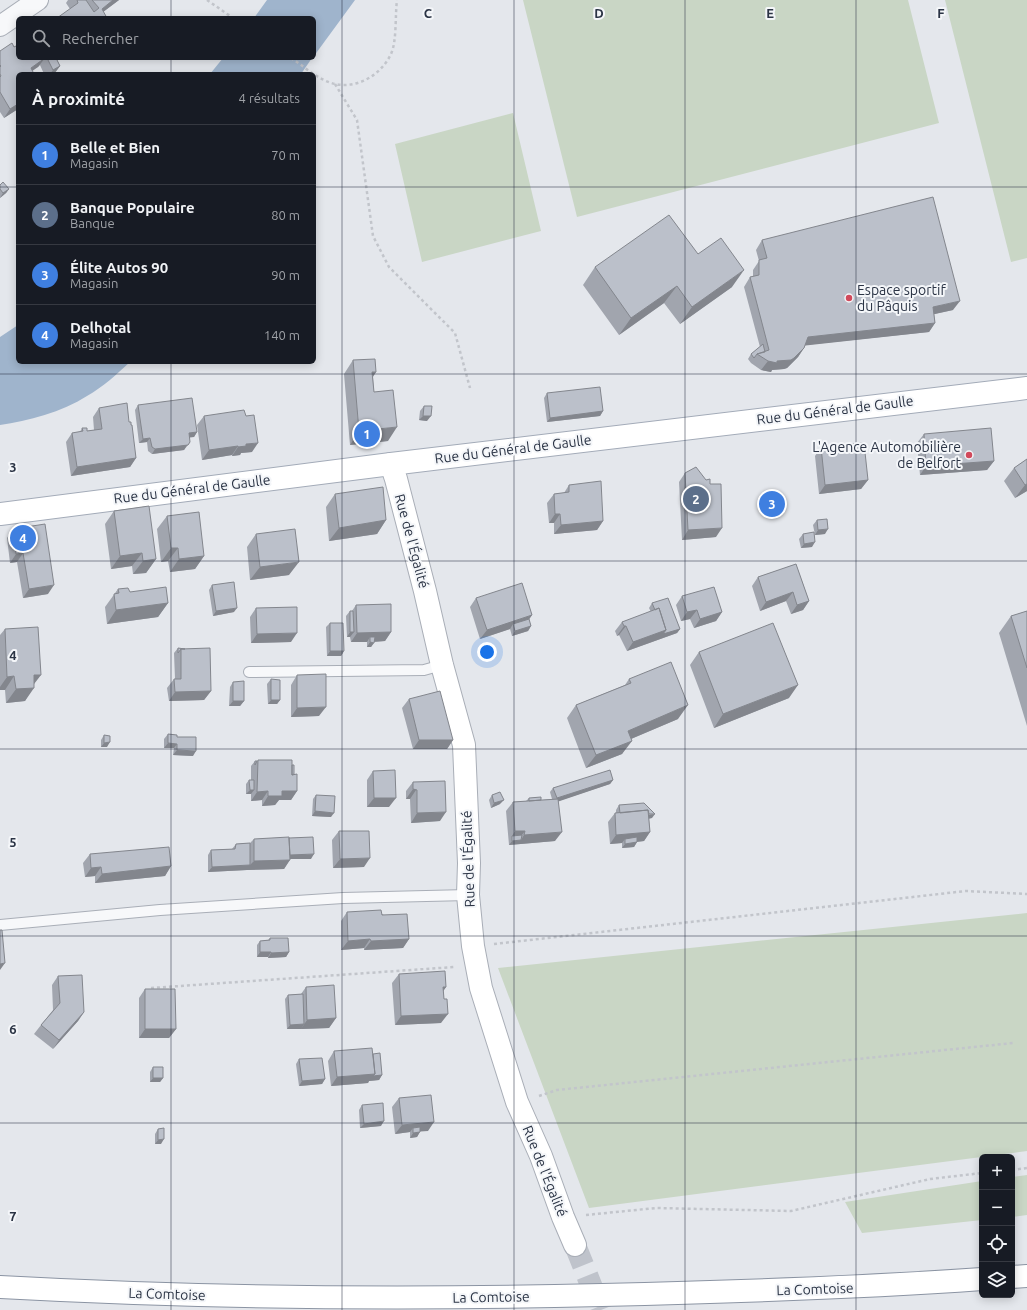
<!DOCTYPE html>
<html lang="fr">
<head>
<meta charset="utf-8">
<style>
	:root { --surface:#171b24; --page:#20242c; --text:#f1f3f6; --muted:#9ea1a6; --line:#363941; --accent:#d1495b }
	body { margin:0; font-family:Ubuntu,sans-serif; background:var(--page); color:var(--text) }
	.controls { position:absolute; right:12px; bottom:12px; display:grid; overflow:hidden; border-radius:6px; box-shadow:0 2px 10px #0003 }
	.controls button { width:36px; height:36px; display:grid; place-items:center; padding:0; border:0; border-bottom:1px solid var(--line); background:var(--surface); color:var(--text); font:20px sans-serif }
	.you { position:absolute; left:487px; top:652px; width:14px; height:14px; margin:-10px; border:3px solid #fff; border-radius:50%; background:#1a73e8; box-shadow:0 0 0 6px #1a73e833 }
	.badge { display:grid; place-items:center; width:26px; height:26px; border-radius:50%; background:var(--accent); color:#fff; font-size:13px; font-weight:700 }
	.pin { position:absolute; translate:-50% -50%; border:2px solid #fff; box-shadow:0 1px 4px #0006 }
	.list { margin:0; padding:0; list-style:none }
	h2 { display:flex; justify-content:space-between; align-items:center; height:52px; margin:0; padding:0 16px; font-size:17px }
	h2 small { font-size:13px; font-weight:400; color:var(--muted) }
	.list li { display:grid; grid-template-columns:26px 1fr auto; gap:12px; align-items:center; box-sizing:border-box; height:60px; padding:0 16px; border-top:1px solid var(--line) }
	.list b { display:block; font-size:15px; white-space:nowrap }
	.list p { margin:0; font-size:13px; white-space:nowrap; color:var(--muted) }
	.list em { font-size:13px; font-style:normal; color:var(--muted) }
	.icon { flex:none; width:22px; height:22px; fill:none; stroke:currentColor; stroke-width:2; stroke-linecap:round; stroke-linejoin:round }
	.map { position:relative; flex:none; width:1027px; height:1310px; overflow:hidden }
	.search { position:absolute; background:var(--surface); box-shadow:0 2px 10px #0003; left:16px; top:16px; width:300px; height:44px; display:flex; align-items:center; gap:10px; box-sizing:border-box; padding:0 14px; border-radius:6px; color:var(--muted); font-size:15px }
	.panel { position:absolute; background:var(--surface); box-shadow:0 2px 10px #0003; left:16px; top:72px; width:300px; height:292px; border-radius:6px }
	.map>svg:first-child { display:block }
</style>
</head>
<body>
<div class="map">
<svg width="1027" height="1310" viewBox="0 0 1027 1310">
	<rect width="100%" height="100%" fill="#e4e7ec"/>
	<path fill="#c9d6c5" d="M523,0H908L939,123L577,217Z
		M945,0H1027V258L1011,262Z
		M513,113L541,231L422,262L395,144Z
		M1027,913V1151L589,1208L498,968Z
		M1027,1175V1215L1012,1217V1177Z
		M982,1181V1220L862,1233L845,1202Z"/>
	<path fill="#9fb4cc" d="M267,0H355L314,56V18H254Z
		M223,58H312L301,74H210Z
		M18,325V362H130C117,374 103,387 87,396C62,412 28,421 0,425V337Z"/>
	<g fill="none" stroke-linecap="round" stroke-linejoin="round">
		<path stroke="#bfc3cb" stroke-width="22" stroke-dasharray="22 11" stroke-linecap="butt" d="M575,1245L601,1310"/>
		<g stroke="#a9aeb7" stroke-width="12">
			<path id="lane" d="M249,672L424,670L442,665
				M0,925L160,910L343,898L468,895"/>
		</g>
		<g stroke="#a9aeb7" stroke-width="22">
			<path id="street" d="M0,26L38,0"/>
		</g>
		<g stroke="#a9aeb7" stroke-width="24">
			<path id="secondary" d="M391,464L396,479L425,591L442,665L464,745L469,863L468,895L473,946L481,988L517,1102L541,1156L563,1217L575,1245"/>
		</g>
		<g stroke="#a3abb8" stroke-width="24">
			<path id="primary" d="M0,514L391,464L1027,388"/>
		</g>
		<g stroke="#8b94a3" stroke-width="24">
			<path id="highway" d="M1012,1277L1027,1276
				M0,1287C201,1298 401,1300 602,1295C729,1292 855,1288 982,1279"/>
		</g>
		<path stroke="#c2c5cb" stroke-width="2.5" stroke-dasharray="3 3" stroke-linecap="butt" d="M207,0L233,18
			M291,58C302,65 313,75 324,80C349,93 379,79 391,54C397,41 395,15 397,0
			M335,84L357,120L373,236L389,267L455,333L470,388
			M494,944L966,891L1027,894
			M151,988L454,967
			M539,1096L557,1090L1013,1043
			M1012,1170L1027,1168
			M586,1215L656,1208L791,1211L930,1179L982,1173"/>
		<use href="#lane" stroke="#f7f8fa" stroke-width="10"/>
		<use href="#street" stroke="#f7f8fa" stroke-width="20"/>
		<use href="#secondary" stroke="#fff" stroke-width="22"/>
		<use href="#primary" stroke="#fff" stroke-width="22"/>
		<use href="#highway" stroke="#fff" stroke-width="22"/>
	</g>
	<path fill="#a1a5ae" d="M68,0H119L103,12L107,18L70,9L66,3Z
		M0,51L18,58H56L60,66L54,74H44L40,65L38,67L18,74V109L4,118L0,112Z
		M0,185L9,189L6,193L0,198Z
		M762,240L953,310L934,314L935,323L929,332L805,345L804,348L798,357L787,368L784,369L772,370L771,372L761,370L751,363L748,359L751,354L760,347L744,287L750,277H753V270L759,261L756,250Z
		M698,254L732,287L680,324L664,303L619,335L583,285L595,267Z
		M353,360L376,372L373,377L374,392L388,441L350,445L344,374Z
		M547,393L603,411L600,416L547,422L544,398Z
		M138,405L197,432L194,437H190L184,450L152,454L148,451L147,442L139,443L135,410Z
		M424,406L427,421L419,420L420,411Z
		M99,408L129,422L136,458L130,467L71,476L66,442L72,433L80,432L82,428L87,431L94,430L93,417Z
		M204,416L252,452L241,453L240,455L232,456V455L202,460L197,425Z
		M924,434L994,461L987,470L920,475L917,443Z
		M850,444L868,480L861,489L819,494L815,456L821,447L846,449Z
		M1027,459V491L1015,498L1004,481L1014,468Z
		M685,473L716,537L682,540L679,482Z
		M569,485L603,521L597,530L554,534V523H549L547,503L554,494L564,493Z
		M335,494L386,520L377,534L329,541L326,507Z
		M114,511L156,559L146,573L133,574L132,566L111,569L105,524Z
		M167,516L204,556L195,569L170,572L168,561L161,562L157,529Z
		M817,520L825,534L815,535L813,525Z
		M13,529L48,594L23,598L17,562L10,563L7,538Z
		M256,534L289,575L250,580L247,547Z
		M803,534L812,547L801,548L799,539Z
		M796,564L809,601L803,610L791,614L786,601L760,611L752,586L758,577Z
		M212,585L234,612L213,616L209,590Z
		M118,589L168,603L158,617L107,624L105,607Z
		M682,596L722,612L716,621L694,628L690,619L681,621L676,605Z
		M476,598L532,615L529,619L531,626L528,631L512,636L510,629L480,639L470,607Z
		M652,603L680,629L677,633L627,651L619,635L617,636L615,631L622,622L651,612L649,608Z
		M356,605L391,632L385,641L374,642L371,647H367V642H351L350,637H347L346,616L350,611H352Z
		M256,608L291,642L251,643L250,617Z
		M1027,611V726L999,633L1011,616Z
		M330,623L344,651L341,656H327L326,627Z
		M5,629L34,684L25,701L6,703L5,690H0V635Z
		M178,648L185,649L211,691L204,700L169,701L167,688L174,679H175L174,653Z
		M699,652L789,698L714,728L690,665Z
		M297,675L319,716L291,717V685Z
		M271,679L280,700L277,704H268L267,684Z
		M629,679L678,719L631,739L622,754L586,768L567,718L576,705L625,685Z
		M233,682L244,701L240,706H229L230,687Z
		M409,699L453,740L447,749H413L402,708Z
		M168,734L177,737L193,756L173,755L174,748H164V739Z
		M104,735L107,747H101V740Z
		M258,760L292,765L297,791L291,800H279L275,805L262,806V800L251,801V794H246V784L249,780H251V766L255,761H257Z
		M373,771L389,807H367V780Z
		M613,780L610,784L558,801L555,841L509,845L506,811L513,802L526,801L529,798L541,800L552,799L550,792L553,788Z
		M413,782L440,821L411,823L410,799H406V791Z
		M316,795L331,817L312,816L313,799Z
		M492,795L500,804L491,808L489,800Z
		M619,805L652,818L649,819L650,832L644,841L637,842L634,847L622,848V843L610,844L608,822L615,813H616V810Z
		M339,831L364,867L333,868L332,840Z
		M289,838L311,859H290L284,869L247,870L208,872V855L211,850L232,849L236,844L250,843L254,839Z
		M90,854L171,866L165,876L95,883V876L85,877L83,863Z
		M347,912L382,914L384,915L409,939L403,948L364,950V948L341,950V921Z
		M270,938L289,952L286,957L268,958V957H257V945L260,941L268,940Z
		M399,974L446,987L443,991L444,999L441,1023L395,1025L392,983Z
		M58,976L84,1012L78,1021L53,1049L34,1034L41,1025L53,1010L52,985Z
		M306,987L336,1018L329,1028L301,1029H287L285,999L288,995L301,994Z
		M145,989L176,1029L169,1038H139V998Z
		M334,1051L373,1054L382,1075L379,1080L369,1081L368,1083L331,1086L328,1061Z
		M299,1059L325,1079L322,1084L299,1086L296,1064Z
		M153,1067L163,1078L160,1082H150V1072Z
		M399,1098L428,1131H420L417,1137L410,1138V1132L395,1134L392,1107Z
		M362,1105L381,1126L360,1128L359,1110Z
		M158,1129L161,1144H155V1134Z"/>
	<path fill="#83868d" d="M113,0H119L95,18L102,9Z
		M45,58L38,67L28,74L31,68Z
		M60,66L54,74H50L53,70Z
		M18,104V109L4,118L10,109Z
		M9,189L6,193L0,198L3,193Z
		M744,270L732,287L680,324L692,307Z
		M677,286L664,303L619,335L631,318Z
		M960,301L953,310L926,316L933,307Z
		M935,323L929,332L801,346L808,337Z
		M804,348L798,357L787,368L784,369L772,370L771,372L761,370L768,361H777Z
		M372,372H376L367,385Z
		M603,411L600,416L547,422L550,418Z
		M423,416H431L427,421L419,420Z
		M397,427L388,441L350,445L359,431Z
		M197,432L194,437L186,438L189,433Z
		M150,438L147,442L139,443L143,439Z
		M190,442L184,450L152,454L155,449Z
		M258,443L252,452L241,453L240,455L232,456L238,447L246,444Z
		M238,446L232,455L202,460L209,450Z
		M136,458L130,467L71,476L77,467Z
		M994,461L987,470L920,475L926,466Z
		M868,480L861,489L819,494L825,485Z
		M1027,484V491L1015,498L1025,485Z
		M555,514H560L554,523H549Z
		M386,520L377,534L329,541L339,528Z
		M603,521L597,530L554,534L561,525Z
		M722,528L716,537L682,540L688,530Z
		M828,529L825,534L815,535L818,530Z
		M815,542L812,547L801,548L804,544Z
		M171,548H178L168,561L161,562Z
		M23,553L17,562L10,563L16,554Z
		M142,553L132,566L111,569L120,556Z
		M204,556L195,569L170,572L179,559Z
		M156,559L146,573L133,574L143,561Z
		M299,562L289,575L250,580L260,567Z
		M54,585L48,594L23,598L29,589Z
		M793,592L786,601L760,611L766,602Z
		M809,601L803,610L791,614L797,605Z
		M168,603L158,617L107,624L116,610Z
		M237,608L234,612L213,616L216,611Z
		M697,610L690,619L681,621L687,612Z
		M722,612L716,621L694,628L700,619Z
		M532,615L526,624H513L510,629L480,639L487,630Z
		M531,626L528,631L512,636L515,631Z
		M624,626H626L619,635L617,636Z
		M680,629L677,633L627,651L633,642L666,630Z
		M350,632H354L350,637H347Z
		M391,632L385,641L370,642V637L367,642H351L357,633Z
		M297,633L291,642L251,643L257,634Z
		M370,642L374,643L371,647H367Z
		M330,651H344L341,656H327Z
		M34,675H41L31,688H34L25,701L6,703L16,689Z
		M14,676L5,690H0V687L7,677Z
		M798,685L789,698L714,728L723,714Z
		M211,691L204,700L169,701L175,692Z
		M271,700H280L277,704H268Z
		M233,701H244L240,706H229Z
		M688,705L678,719L619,744L628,731Z
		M326,707L319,716L291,717L297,708Z
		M419,740H453L447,749H413Z
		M632,741L622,754L586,768L596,755Z
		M110,742L107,747H101L104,743Z
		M168,743L177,744L174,748H164Z
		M177,750L196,751L193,756L173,755Z
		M613,780L610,784L554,803L557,798Z
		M413,787L420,790H416L410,799H406L413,789Z
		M250,790H254L251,794H246Z
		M268,791L262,800L251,801L257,792Z
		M282,791H297L291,800H279L275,805L262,806L268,796Z
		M374,798H396L389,807H367Z
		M504,800L500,804L491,808L494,803Z
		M315,811L334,813L331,817L312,816Z
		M446,812L440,821L411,823L417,813Z
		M655,814L652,818L617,821L620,817Z
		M515,831H525L518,840L512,836Z
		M562,832L555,841L509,845L512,841L521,840L524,835Z
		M650,832L644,841L625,843V839L622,843L610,844L616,835Z
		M637,842L634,847L622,848L625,844Z
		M314,854L311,859H283L286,855Z
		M370,858L364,867L333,868L340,859Z
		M290,860L284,869L247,870L208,872L212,867L250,865L254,861Z
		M171,866L165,876L95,883L102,874Z
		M101,867L95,876L85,877L91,868Z
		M370,939L364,948L341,950L348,941Z
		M409,939L403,948L364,950L371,941Z
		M260,952H271L268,957H257Z
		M289,952L286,957L268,958L271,953Z
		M5,963L0,970V964Z
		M443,987H446L440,996Z
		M84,1012L78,1021L53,1049L59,1040Z
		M448,1014L441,1023L395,1025L401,1016Z
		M336,1018L329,1028L301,1029L307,1020Z
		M304,1024L301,1029H287L290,1025Z
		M145,1029H176L169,1038H139Z
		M375,1074L382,1075L379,1080L369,1081L368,1083L331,1086L337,1077Z
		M153,1078H163L160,1082H150Z
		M325,1079L322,1084L299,1086L302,1081Z
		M384,1121L381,1126L360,1128L364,1124Z
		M434,1122L428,1131L413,1132V1128L410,1132L395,1134L402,1125Z
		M420,1132L417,1137L410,1138L413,1133Z
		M164,1139L161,1144H155L158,1140Z"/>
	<path fill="#bbc0ca" stroke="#83868d" d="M77,0H86L94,12L99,8L92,0H113L102,9L107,18H57L78,3Z
		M12,43L14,47L18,45V58H45L31,68L34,74H18V104L10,109L0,92V77L1,76L0,74V67L1,66L0,65V51Z
		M47,58H56L60,66L53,70Z
		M3,182L9,189L3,193L0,189V185Z
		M933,197L960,301L933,307L935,323L808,337L804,348L794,358L791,360L777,361V363L768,361L757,354L769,350L750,277L759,275V260L767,258L762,240Z
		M669,215L698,254L721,238L744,270L692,307L677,286L631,318L595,267Z
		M763,344L765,352L757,354L754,358L751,354Z
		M375,359L376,372H372L374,392L393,390L397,427L359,431L353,360Z
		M600,387L603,411L550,418L547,393Z
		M192,398L197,432L189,433L190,442L188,445L155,449L152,447L150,438L143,439L138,405Z
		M127,403L129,422H131V425H132L136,458L77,467L72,433L83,431L82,428H87V431L102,429L99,408Z
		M424,406H432L431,416H423Z
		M244,410L246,416L254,415L258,443L246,444V446L238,447V446L209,450L204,416Z
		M991,428L994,461L926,466L924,434Z
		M864,443L868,480L825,485L821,447L845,445L846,449H850V444Z
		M1027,459V484L1025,485L1014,468Z
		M696,467L706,480L710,479V484H721L722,528L688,530L685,473Z
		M601,481L603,521L561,525L560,514H555L554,494L569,492V485Z
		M383,487L386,520L339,528L335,494Z
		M149,506L156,559L143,561L142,553L120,556L114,511Z
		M199,512L204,556L179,559L178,548H171L167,516Z
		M827,519L828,529L818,530L817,520Z
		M45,524L54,585L29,589L23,553L16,554L13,529Z
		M295,529L299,562L260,567L256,534Z
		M814,532L815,542L804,544L803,534Z
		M796,564L809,601L797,605L793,592L766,602L758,577Z
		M234,582L237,608L216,611L212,585Z
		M522,583L532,615L487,630L476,598Z
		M166,587L168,603L116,610L114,594L119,593L118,589L128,588L130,592Z
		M714,587L722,612L700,619L697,610L687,612L682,596Z
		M668,598L680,629L663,634L666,630L659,608L655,610L652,603Z
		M391,604V632L357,633L356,605Z
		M297,607V633L257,634L256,608Z
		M659,608L666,630L633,642L626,626H624L622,622Z
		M350,611H353L354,632H350Z
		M1027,611V668L1011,616Z
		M529,619L531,626L515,631L513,624Z
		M330,623H343L344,651H330Z
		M773,623L798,685L723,714L699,652Z
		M38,627L41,675H34V688L16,689L14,676L7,677L5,629Z
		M370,637H375L374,643L370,642Z
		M178,648L185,649H181L178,653Z
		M210,648L211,691L175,692L174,679H181V649Z
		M671,662L688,705L628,731L632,741L596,755L576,705L631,683L629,679Z
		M326,674V707L297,708V675Z
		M271,679L280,680V700H271Z
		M244,681V701H233V682Z
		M440,691L453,740H419L409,699Z
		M168,734L177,735V737H196V751L177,750V744L168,743Z
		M104,735L110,736V742L104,743Z
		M258,760H292V775L297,774V791H282V796H268V791L257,792Z
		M255,761H257L255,765Z
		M292,765H294V774L292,775Z
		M395,770L396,798H374L373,771Z
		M610,770L613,780L557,798L553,788Z
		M249,780H254V790H250Z
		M445,781L446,812L417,813V790L413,789V782Z
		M500,792L504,800L494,803L492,795Z
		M316,795L335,796L334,813L315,811Z
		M541,797V800L529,801V798Z
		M558,799L562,832L524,835L525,831H515L513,802Z
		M644,803L655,814H649L648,810L620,813L619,805Z
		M648,810L650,832L616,835L615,813Z
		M339,831H369L370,858L340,859Z
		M522,835L521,840L512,841V836Z
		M289,837L290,860L254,861V839Z
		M313,837L314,854L290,855L289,838Z
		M637,837V842L625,844V839Z
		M250,843V865L212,867L211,850L235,849L236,844Z
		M169,847L171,866L102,874L101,867L91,868L90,854Z
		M381,910L382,915L407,914L409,939L371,941L370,939L348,941L347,912Z
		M0,930H2L5,963L0,964Z
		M270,938H288L289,952L271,953V952H260V941L270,940Z
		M445,971L446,987H443L444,999H447L448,1014L401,1016L399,974Z
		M82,975L84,1012L59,1040L41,1025L60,1003L58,976Z
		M334,985L336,1018L307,1020L306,987Z
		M145,989H175L176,1029H145Z
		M303,994L304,1024L290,1025L288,995Z
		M372,1048L375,1074L337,1077L334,1051Z
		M380,1053L382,1075L373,1076L375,1074L373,1054Z
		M322,1058L325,1079L302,1081L299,1059Z
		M153,1067H163V1078H153Z
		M431,1095L434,1122L402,1125L399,1098Z
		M383,1103L384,1121L364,1124L362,1105Z
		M420,1127V1132L413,1133V1128Z
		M164,1128V1139L158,1140V1129Z"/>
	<path fill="none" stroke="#2b3445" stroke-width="1" stroke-opacity="0.55" d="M171,0V18M342,0V1310M514,0V1310M685,0V1310M856,0V1310M171,58V74M0,187H18M314,187H1027M171,362V1310M0,374H1027M0,561H1027M0,749H1027M0,936H1027M0,1123H1027"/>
	<g fill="#d1495b" stroke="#f4f6f9" stroke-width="1.5">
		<circle cx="849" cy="298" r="4"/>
		<circle cx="969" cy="455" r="4"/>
	</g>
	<g text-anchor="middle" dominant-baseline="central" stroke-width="4" stroke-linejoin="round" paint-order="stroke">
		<g font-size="14" fill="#2b3445" stroke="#f4f6f9" text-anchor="start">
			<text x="857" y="290">Espace sportif<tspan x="857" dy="16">du Pâquis</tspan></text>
			<text x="961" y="447" text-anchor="end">L'Agence Automobilière<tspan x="961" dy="16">de Belfort</tspan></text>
		</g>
		<g font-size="14" fill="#2b3445" stroke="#f4f6f9">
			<text transform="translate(835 410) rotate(-7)">Rue du Général de Gaulle</text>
			<text transform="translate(513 449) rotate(-7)">Rue du Général de Gaulle</text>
			<text transform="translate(192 489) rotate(-7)">Rue du Général de Gaulle</text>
			<text transform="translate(412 541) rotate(75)">Rue de l'Égalité</text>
			<text transform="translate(468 859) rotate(-92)">Rue de l'Égalité</text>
			<text transform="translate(545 1171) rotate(68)">Rue de l'Égalité</text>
			<text transform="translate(815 1289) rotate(-2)">La Comtoise</text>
			<text transform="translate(167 1294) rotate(2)">La Comtoise</text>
			<text transform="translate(491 1297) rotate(-1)">La Comtoise</text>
		</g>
	</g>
	<g font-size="13" text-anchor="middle" font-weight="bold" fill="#2b3445" stroke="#f4f6f9" stroke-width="4" stroke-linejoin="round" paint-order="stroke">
		<text x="428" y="18">C</text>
		<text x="599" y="18">D</text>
		<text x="770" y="18">E</text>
		<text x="941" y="18">F</text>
		<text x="13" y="472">3</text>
		<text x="13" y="660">4</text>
		<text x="13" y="847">5</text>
		<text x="13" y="1034">6</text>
		<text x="13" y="1221">7</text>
	</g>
</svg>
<div class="controls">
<button>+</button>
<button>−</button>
<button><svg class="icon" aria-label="locate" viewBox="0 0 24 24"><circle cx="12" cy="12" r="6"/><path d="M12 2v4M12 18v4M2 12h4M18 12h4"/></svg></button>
<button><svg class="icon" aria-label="layers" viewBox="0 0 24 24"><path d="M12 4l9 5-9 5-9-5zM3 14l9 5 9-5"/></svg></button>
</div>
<div class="you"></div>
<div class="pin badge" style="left:367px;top:434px;background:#3f7fe0">1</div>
<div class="pin badge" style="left:696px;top:499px;background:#5c6f8a">2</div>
<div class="pin badge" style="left:772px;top:504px;background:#3f7fe0">3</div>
<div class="pin badge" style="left:23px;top:538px;background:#3f7fe0">4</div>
<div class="search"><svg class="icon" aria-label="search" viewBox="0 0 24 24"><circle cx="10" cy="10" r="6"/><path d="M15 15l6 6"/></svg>Rechercher</div>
<section class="panel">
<h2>À proximité<small>4 résultats</small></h2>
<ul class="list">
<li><span class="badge" style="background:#3f7fe0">1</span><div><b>Belle et Bien</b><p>Magasin</p></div><em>70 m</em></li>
<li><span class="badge" style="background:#5c6f8a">2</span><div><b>Banque Populaire</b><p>Banque</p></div><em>80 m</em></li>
<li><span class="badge" style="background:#3f7fe0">3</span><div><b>Élite Autos 90</b><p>Magasin</p></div><em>90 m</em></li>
<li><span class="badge" style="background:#3f7fe0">4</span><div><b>Delhotal</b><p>Magasin</p></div><em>140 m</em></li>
</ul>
</section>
</div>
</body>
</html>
